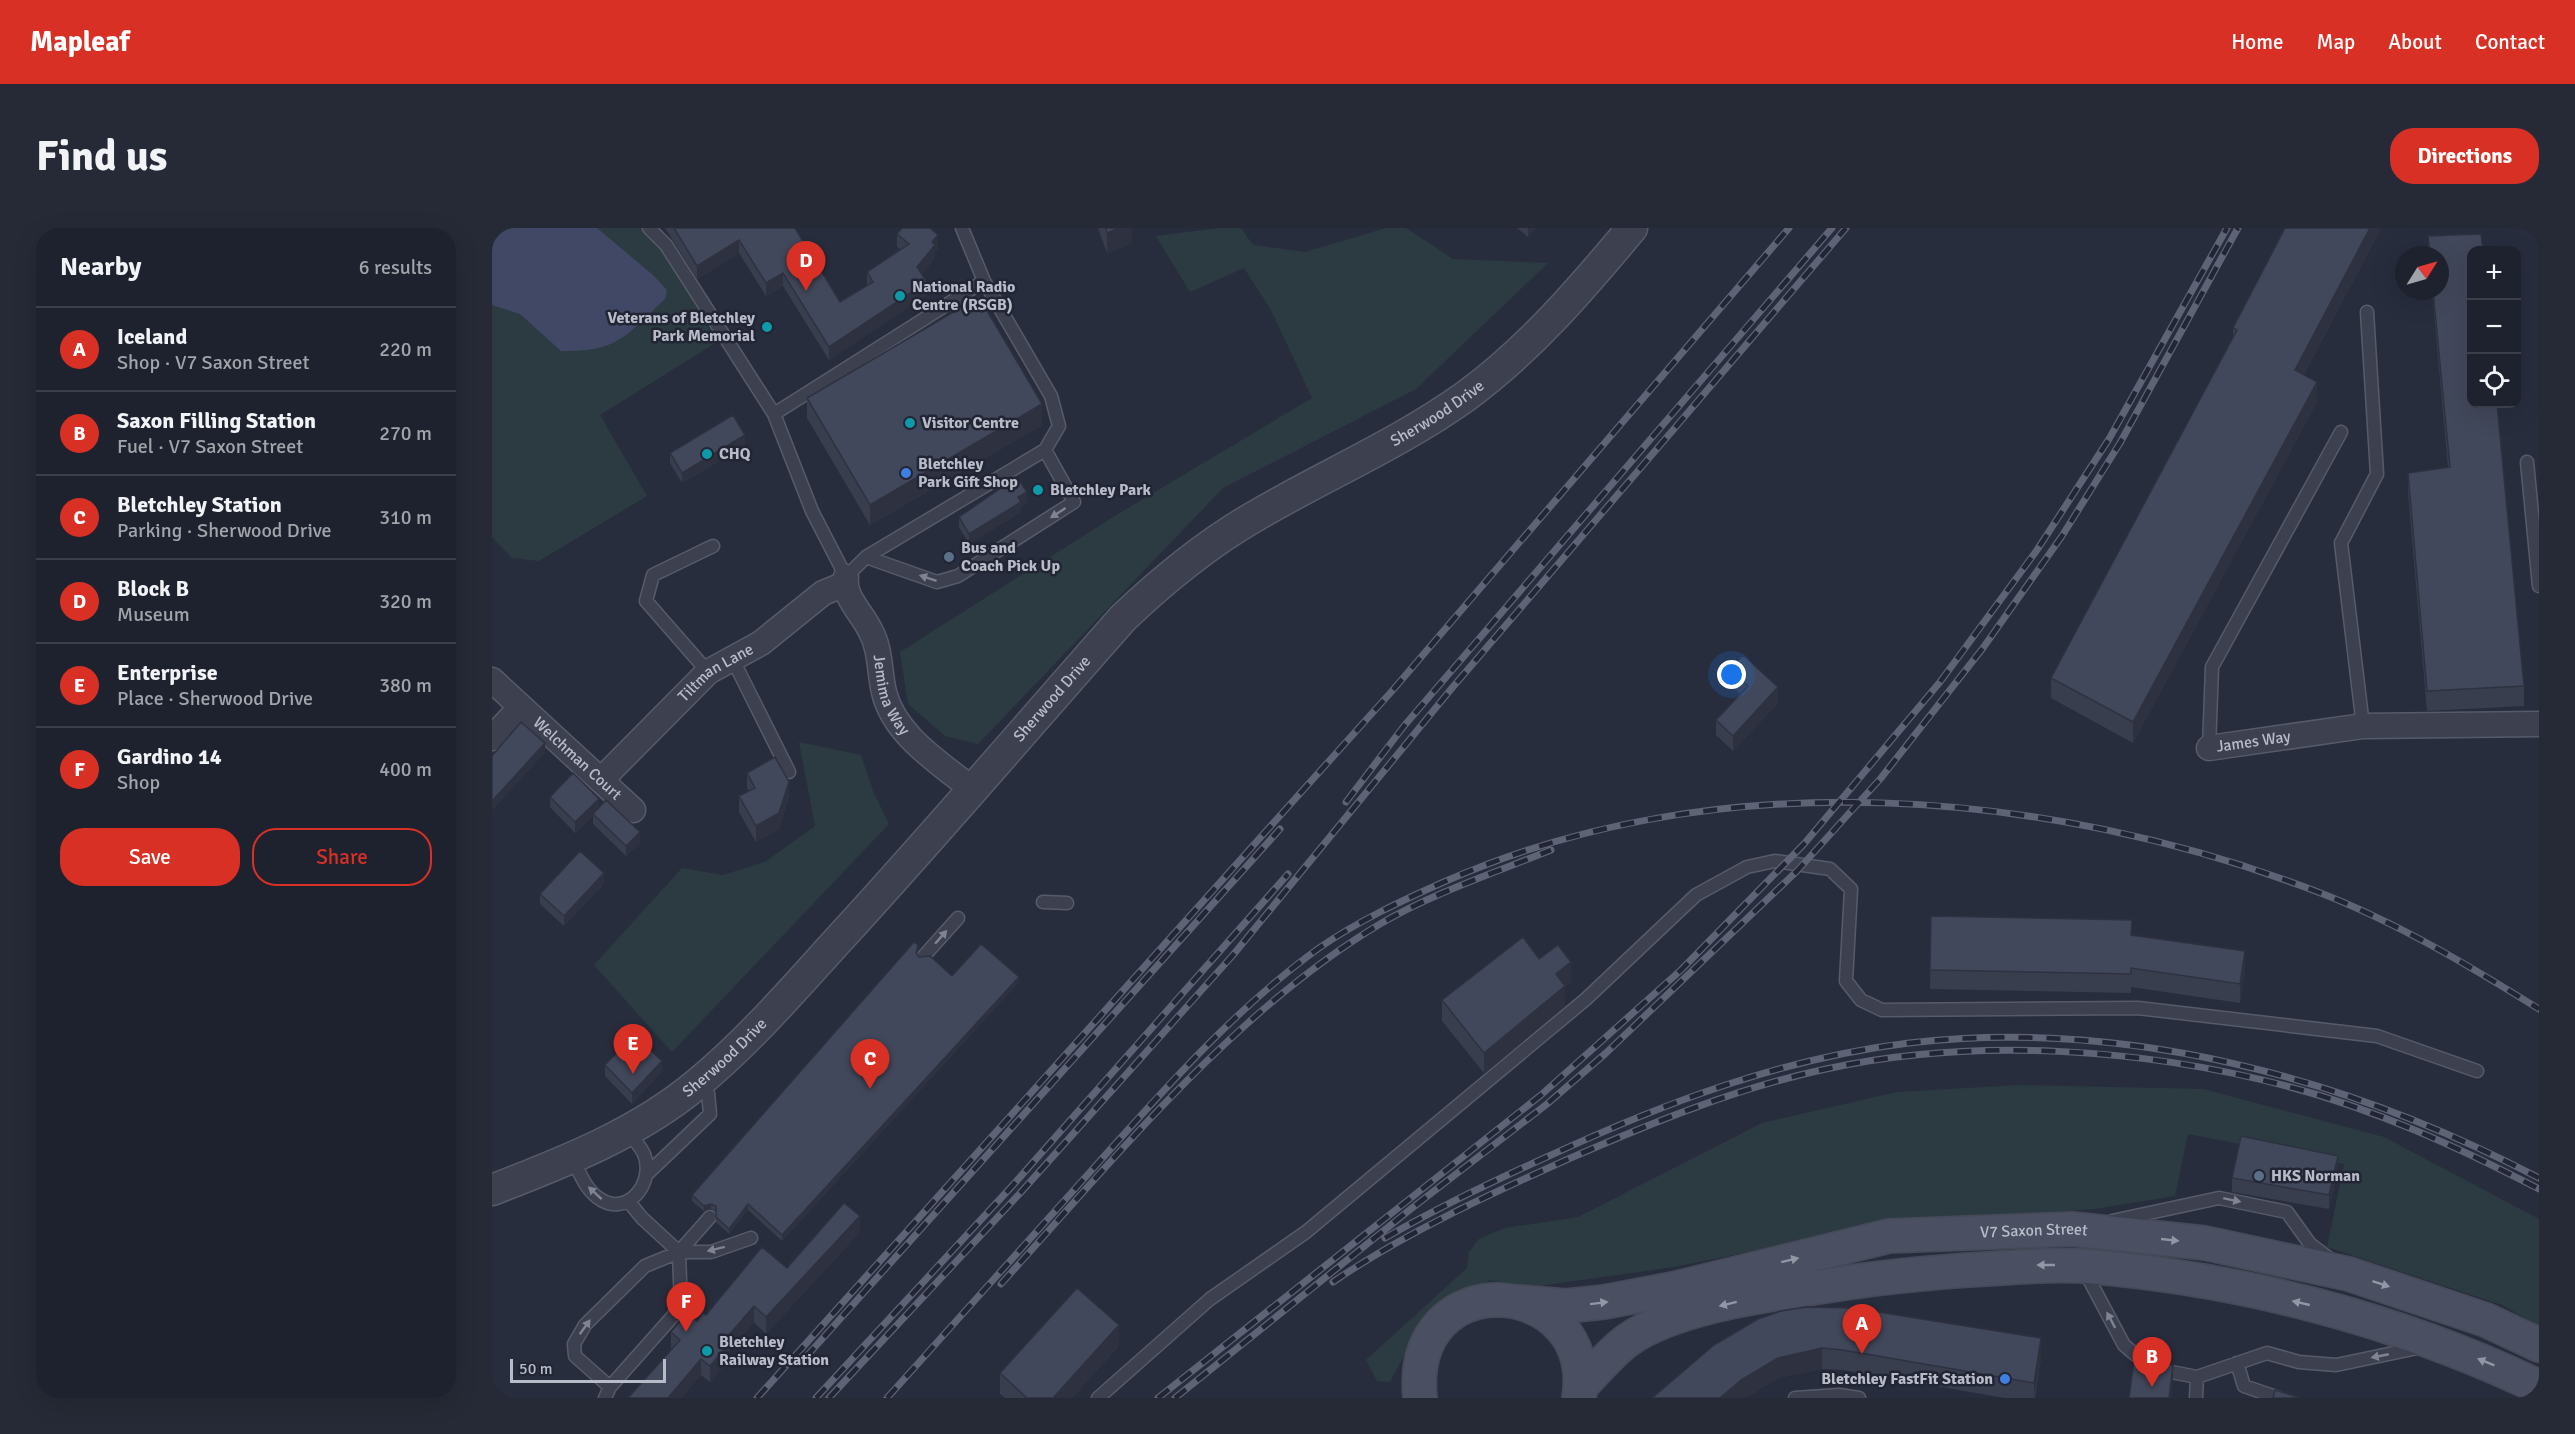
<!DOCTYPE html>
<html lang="en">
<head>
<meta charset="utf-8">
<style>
	:root { --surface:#1e222e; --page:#262a36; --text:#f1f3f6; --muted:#a1a4aa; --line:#3c3f4a; --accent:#d93025 }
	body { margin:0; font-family:Signika,sans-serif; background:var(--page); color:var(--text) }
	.controls { position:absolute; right:18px; top:18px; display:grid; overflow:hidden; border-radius:12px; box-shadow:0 6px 24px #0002 }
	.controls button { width:54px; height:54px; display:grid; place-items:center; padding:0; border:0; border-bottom:2px solid var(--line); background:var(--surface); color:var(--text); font:30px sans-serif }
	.compass { position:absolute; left:1903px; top:18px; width:54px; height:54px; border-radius:50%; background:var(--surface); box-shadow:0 6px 24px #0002; rotate:53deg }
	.scale { position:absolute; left:18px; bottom:15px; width:156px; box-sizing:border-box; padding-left:6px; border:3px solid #b8bcc9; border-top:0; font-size:16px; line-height:21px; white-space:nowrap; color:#b8bcc9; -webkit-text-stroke:4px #212534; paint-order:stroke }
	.you { position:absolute; left:1240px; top:447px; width:21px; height:21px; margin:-15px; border:4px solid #fff; border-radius:50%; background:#1a73e8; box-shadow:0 0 0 9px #1a73e833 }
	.badge { display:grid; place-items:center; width:39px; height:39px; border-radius:50%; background:var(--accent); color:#fff; font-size:20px; font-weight:700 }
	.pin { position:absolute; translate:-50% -50px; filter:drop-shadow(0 2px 3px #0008) }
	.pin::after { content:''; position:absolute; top:32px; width:21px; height:18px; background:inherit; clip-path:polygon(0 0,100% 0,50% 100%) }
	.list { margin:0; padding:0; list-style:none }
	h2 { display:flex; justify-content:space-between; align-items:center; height:78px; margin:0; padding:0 24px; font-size:26px }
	h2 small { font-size:20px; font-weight:400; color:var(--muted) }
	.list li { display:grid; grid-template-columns:39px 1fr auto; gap:18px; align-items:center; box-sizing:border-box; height:84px; padding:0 24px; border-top:2px solid var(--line) }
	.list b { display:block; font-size:22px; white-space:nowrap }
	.list p { margin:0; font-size:20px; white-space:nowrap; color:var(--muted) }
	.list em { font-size:20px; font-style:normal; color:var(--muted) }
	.actions { display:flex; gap:12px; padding:18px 24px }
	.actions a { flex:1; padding:14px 0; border:2px solid var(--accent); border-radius:24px; text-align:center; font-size:21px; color:var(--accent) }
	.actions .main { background:var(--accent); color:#fff }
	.icon { flex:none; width:33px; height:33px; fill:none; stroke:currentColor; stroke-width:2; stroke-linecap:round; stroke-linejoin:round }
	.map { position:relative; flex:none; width:2047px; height:1170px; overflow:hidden; border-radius:24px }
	header { display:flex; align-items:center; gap:36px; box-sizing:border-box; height:84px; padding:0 30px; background:var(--accent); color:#fff }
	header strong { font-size:28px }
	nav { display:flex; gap:33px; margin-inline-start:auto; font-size:21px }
	.intro { display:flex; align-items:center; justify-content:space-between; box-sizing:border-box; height:144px; padding:0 36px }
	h1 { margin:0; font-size:42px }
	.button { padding:15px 27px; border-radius:24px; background:var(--accent); color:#fff; font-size:21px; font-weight:700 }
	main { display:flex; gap:36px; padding:0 36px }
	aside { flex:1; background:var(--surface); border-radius:24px; box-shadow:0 6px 24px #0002 }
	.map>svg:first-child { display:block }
</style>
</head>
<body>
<header>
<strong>Mapleaf</strong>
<nav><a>Home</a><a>Map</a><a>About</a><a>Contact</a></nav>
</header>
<div class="intro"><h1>Find us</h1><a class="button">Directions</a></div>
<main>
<aside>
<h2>Nearby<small>6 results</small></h2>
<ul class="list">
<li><span class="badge">A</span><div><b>Iceland</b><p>Shop · V7 Saxon Street</p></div><em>220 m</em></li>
<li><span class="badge">B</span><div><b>Saxon Filling Station</b><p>Fuel · V7 Saxon Street</p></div><em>270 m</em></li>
<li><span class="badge">C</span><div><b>Bletchley Station</b><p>Parking · Sherwood Drive</p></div><em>310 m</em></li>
<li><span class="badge">D</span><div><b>Block B</b><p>Museum</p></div><em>320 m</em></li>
<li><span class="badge">E</span><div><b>Enterprise</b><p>Place · Sherwood Drive</p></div><em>380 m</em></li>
<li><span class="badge">F</span><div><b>Gardino 14</b><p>Shop</p></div><em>400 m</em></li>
</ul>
<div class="actions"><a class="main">Save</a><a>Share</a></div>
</aside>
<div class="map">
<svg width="2047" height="1170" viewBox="0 0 2047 1170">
	<rect width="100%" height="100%" fill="#282d3e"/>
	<path fill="#2b3b41" d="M0,0H150L171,21L225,114L108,187L155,268L47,333L20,330L0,309Z
		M728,0H749L761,17L813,24L894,0H914L961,31L1056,35L924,161L731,260L486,516L453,508L416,476L408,424L626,286L820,170L779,82L752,40L698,64L664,8Z
		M307,514L369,527L381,563L397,596L180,824L102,737L190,640L231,647L273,634L323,598Z
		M1528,857L1711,861L1892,909L2047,991V1098L2010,1077L1835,1019L1852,936L1696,906L1683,968L1603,981L1397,996L1182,1039L1033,1060L998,1052L929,1095L898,1154L885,1153L874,1132L975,1040L977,1024L987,1011L1013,1000L1086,989L1270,895L1405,864Z"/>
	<path fill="#404866" d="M0,0H105L161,47L175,62L173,71C133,108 127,124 69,123L28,86L0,77Z"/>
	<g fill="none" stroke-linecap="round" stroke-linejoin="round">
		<g stroke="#575b69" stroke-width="15">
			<path id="service" d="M157,0L174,17L282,186L320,283L354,349L374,329L553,222L567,198L559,168L492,53L470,0
				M282,186L492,53
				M2035,234L2047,358
				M374,329L445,354L466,348L582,274L553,222
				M240,430L297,544
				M216,444L154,373L161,347L221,318
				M1871,498L1849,315L1885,246L1875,84
				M1717,520L1720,439L1849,204
				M551,674L575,675
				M432,728L466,690
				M80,930C87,943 93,960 105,969C134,992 164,955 152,926C148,918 142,911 135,904
				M155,946L218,886L216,865L205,858
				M137,974L150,990L187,1024
				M1620,993L1727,970L1795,984L1818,1016L1838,1031
				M1592,1042L1632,1117L1659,1140L1705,1149L1775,1125L1807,1134L1844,1137L1930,1119
				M1745,1135L1752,1158L1787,1170
				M118,1159L83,1128L82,1116L93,1097L153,1038L187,1024H219L259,1010
				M113,1170L118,1159L189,1079L187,1024L218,989
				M606,1170L718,1071L814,1004L1094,771L1204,667L1255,639L1283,633L1338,641L1359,661L1354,753L1369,772L1390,782L1646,780L1885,808L1985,843
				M1303,1170L1347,1167L1367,1170
				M1704,1170L1705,1149"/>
		</g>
		<g stroke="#575b69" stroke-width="27">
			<g id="minor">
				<path id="s1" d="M354,349C351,369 370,385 378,402C389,421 387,443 392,464C402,507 448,535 480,561"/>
				<path id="s2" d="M0,452L141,582"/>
				<path d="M0,510L29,479"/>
				<path id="s3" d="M1717,520L1871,498L2047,496"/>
				<path id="s4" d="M109,552L216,444L269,415L331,365L353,356"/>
			</g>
		</g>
		<g stroke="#575b69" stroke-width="33">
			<g id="tertiary">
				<path id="s5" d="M0,962C72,934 145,906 205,856C262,809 310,751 360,697C452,596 541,492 631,390C671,352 712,318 760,290C831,248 907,216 974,168C1038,121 1090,60 1140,0"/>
			</g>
		</g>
		<g stroke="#454958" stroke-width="36">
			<g id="secondary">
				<path id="s6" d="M1028,1074L1074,1078L1112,1074L1181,1061L1397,1008L1580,1001L1713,1015L1857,1046L1994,1092L2047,1117"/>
				<path d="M1089,1158C1104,1143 1119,1124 1136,1112C1184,1078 1276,1067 1334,1058C1388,1049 1441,1044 1495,1041C1527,1039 1559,1036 1591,1038C1747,1050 1905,1091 2047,1159"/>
				<path d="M928,1170C914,1032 1106,1047 1087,1170"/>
			</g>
		</g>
		<use href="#service" stroke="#3c404f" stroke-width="12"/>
		<use href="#minor" stroke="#3c404f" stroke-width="24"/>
		<use href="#tertiary" stroke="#3c404f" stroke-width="30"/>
		<use href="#secondary" stroke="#4a4f61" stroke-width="33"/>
		<g stroke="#5e6375" stroke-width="7">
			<path id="rail" d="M854,574L912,498L1340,0
				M893,1010C947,979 1001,953 1057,928C1172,875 1291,830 1417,815C1634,790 1856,850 2047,950
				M841,1054C913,1005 994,968 1074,932C1157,896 1244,860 1334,841C1480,809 1653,820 1798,859C1885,882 1968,920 2047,961
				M509,1056C621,932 743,782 888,696C941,665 1002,645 1059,622
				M313,1130L788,601
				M265,1170L900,463L1297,0
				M324,1170L521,957L796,646
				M337,1170L530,963L741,727L960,460L1354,0
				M395,1170C466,1091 536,1013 607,934C675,858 744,780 827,720C866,693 911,672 954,653C1226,534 1554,560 1826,664C1904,694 1976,737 2047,781
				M666,1170L1049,867L1189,742L1312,616L1448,454L1545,322L1617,211L1735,0
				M683,1170L920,980L1055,876L1114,825L1305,643L1389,550L1491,420L1570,308L1628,215L1746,0"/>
		</g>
		<use href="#rail" stroke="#212534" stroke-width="4.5" stroke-dasharray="14" stroke-linecap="butt"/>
	</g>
	<path fill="#393e4e" d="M173,0H303L348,74L375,57V44L408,21L405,19V6L446,20L443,23V30L430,46L435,67L337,132L291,58L274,68L247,25L205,51Z
		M606,0H640V15L615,25Z
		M1025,0H1044L1036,9Z
		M1889,0L1812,146L1825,174L1641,515L1559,470V450L1741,110V100Z
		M1989,6L1991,22H1980V176H2005L2032,458V478L1935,483L1916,265V245L1956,240L1940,63H1948V27H1936V8Z
		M315,170L550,197L378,297L315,190Z
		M253,218L190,255L178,235V225Z
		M535,275L529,278V284L477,316L467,299V289Z
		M1238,441L1286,475L1241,523L1224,507V492L1248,466L1238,456Z
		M255,545L297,569L287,601L264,614L247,584V568L257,563L255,560Z
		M58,569L107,580L148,615L134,628L101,596V587L83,605L58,579Z
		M112,656L72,698L48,676V666Z
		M1439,688L1640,707L1753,742L1748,775L1639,759V765L1438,761Z
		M426,722L425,726L427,729L460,748L527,754L290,1013L256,982L237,1006L224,994V983L219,981L212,983L200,973V967Z
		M1047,731L1079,754L1073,759V778L992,845L950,793V772Z
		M113,837L170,843L140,876L113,848Z
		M1846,942L1837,981L1740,964V950Z
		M368,1004L274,1106L262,1094L234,1126V1135L218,1154L209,1147L179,1120V1104L205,1093L295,1040Z
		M1549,1110V1130L1543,1170H1513L1351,1142L1330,1141L1286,1150L1253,1170H1160L1222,1117Z
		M627,1118L580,1170H513L508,1166V1145Z"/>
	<path fill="#2e3240" d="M627,0H640V15L615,25V5Z
		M1036,0H1044L1036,9Z
		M1878,0H1889L1803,162V142Z
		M446,7V20L443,23V30L425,52V39L440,14Z
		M247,12V25L205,51V38Z
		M291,45V58L274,68V55Z
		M435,54V67L337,132V119Z
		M1825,154V174L1641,515V494Z
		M550,176V197L378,297V277Z
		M253,207V218L190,255V245Z
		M535,264V275L529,278V284L477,316V306Z
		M1286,459V475L1241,523V508Z
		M53,515V525L0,583V573Z
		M297,554V569L287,601L264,614V598Z
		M107,571V581L83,605V594Z
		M148,604V615L134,628V618Z
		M112,645V656L72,698V688Z
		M1753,723V742L1748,775V756Z
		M1079,734V754L1073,759V778L992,845V825L1064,746Z
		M527,749V754L290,1013V1007Z
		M170,833V843L140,876V865Z
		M1846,928V942L1837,981V967Z
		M219,976V981L212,983V978Z
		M256,976V982L237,1006V1001Z
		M368,988V1004L274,1106V1089Z
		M262,1078V1094L234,1126V1135L218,1154V1138L230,1115Z
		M627,1097V1118L580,1170H561Z
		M1549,1110V1130L1542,1170V1155Z
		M1330,1120V1141L1286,1150L1253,1170H1228L1249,1152L1286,1130Z
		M209,1131V1147L190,1170H176Z
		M1681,1137V1153L1679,1170H1677Z"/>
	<path fill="#42485b" stroke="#2e3240" stroke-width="1.5" d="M182,0H303L348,74L381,54L375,44L417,16L405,6L410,0H438L446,7L440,14L443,17L425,39L435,54L337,119L291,45L274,55L247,12L205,38Z
		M614,0H627L615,5Z
		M1793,0H1878L1803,142L1825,154L1641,494L1559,450L1745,102L1741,100Z
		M1989,6L1991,22H1980V176H2005L2032,458L1935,463L1916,245L1958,239L1941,63H1948V27H1938L1936,8Z
		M487,69L550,176L378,277L315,170Z
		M241,187L253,207L190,245L178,225Z
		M525,249L535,264L526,269L529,274L477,306L467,289Z
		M1251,427L1286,459L1241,508L1224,492L1256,458L1238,441Z
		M29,494L53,515L0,573V528Z
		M283,529L297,554L287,585L264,598L247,568L263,560L255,545Z
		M81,545L107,571L83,594L58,569Z
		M114,572L148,604L134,618L101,586Z
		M88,623L112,645L72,688L48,666Z
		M1439,688L1640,692L1639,707L1753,723L1748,756L1639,740V746L1438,742Z
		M1031,709L1047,731L1066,717L1079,734L1064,746L1073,758L992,825L950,772Z
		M422,714L426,717L424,725L427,729L438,728L460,748L489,716L527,749L290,1007L256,976L237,1001L224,989V978L219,976L212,978L200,967Z
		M142,807L170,833L140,865L113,837Z
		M1749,908L1846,928L1837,967L1740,950Z
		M352,975L368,988L274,1089L262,1078L230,1115L234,1119L218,1138L209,1131L176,1170H136L188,1112L179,1104L195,1084L205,1093L211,1085L214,1087L270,1019L295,1040Z
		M585,1060L627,1097L561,1170H535L508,1145Z
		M1314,1079L1361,1080L1549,1110L1542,1155L1351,1122L1330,1120L1286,1130L1249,1152L1228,1170H1160L1222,1117L1266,1091L1289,1083Z
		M1643,1125L1657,1133L1681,1137L1677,1170H1637Z
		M1783,1162L1809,1170H1781Z"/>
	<defs><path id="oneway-solid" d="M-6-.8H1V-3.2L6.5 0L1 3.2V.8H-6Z" transform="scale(1.5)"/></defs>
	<g fill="#808492">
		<use href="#oneway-solid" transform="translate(566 285) rotate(147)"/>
		<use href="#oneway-solid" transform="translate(436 350) rotate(-162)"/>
		<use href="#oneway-solid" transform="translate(449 709) rotate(-49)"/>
		<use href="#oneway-solid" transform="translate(103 965) rotate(-137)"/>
		<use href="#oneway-solid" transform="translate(1740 972) rotate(12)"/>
		<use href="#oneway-solid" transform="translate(224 1021) rotate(166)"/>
		<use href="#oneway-solid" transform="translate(1619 1092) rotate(-118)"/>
		<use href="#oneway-solid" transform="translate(93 1099) rotate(-54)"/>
		<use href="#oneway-solid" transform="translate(1888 1128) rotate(169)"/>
	</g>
	<g fill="#9296a5">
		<use href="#oneway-solid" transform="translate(1678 1012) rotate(6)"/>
		<use href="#oneway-solid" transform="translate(1298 1032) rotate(-14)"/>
		<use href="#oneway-solid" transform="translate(1554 1037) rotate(180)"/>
		<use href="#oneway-solid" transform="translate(1889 1056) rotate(18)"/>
		<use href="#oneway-solid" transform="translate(1107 1075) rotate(-7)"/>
		<use href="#oneway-solid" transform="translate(1809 1075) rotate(-167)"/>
		<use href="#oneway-solid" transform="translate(1236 1076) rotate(166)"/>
		<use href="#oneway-solid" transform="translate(1994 1134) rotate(-158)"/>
	</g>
	<g fill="#0f9aa8" stroke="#212534" stroke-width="2">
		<circle cx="408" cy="68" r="6"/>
		<circle cx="275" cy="99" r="6"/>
		<circle cx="418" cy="195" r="6"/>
		<circle cx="215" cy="226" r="6"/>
		<circle cx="546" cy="262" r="6"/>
		<circle cx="215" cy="1123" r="6"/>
	</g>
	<g fill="#3f7fe0" stroke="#212534" stroke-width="2">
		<circle cx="414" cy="245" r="6"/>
		<circle cx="1513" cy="1151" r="6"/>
	</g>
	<g fill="#5c6f8a" stroke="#212534" stroke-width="2">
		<circle cx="457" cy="329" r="6"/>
		<circle cx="1767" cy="948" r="6"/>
	</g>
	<g text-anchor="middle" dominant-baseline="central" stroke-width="5" stroke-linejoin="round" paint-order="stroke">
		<g font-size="16" font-weight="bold" fill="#b8bcc9" stroke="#212534" text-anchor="start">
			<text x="420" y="59">National Radio<tspan x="420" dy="18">Centre (RSGB)</tspan></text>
			<text x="263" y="90" text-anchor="end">Veterans of Bletchley<tspan x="263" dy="18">Park Memorial</tspan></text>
			<text x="430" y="195">Visitor Centre</text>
			<text x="227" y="226">CHQ</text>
			<text x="426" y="236">Bletchley<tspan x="426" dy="18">Park Gift Shop</tspan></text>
			<text x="558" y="262">Bletchley Park</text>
			<text x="469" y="320">Bus and<tspan x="469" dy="18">Coach Pick Up</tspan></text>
			<text x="1779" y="948">HKS Norman</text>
			<text x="227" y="1114">Bletchley<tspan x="227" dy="18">Railway Station</tspan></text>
			<text x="1501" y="1151" text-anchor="end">Bletchley FastFit Station</text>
		</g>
		<g font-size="16" fill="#b8bcc9" stroke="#212534">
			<text stroke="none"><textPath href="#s5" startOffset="1240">Sherwood Drive</textPath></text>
			<text stroke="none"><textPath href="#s4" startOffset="158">Tiltman Lane</textPath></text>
			<text stroke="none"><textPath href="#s1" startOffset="128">Jemima Way</textPath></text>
			<text stroke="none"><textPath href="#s5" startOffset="756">Sherwood Drive</textPath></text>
			<text stroke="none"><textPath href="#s3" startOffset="45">James Way</textPath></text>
			<text stroke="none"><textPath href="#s2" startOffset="116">Welchman Court</textPath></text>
			<text stroke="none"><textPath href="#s5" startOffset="270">Sherwood Drive</textPath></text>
			<text stroke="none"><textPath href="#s6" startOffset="522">V7 Saxon Street</textPath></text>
		</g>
	</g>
</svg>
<div class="controls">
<button>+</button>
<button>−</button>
<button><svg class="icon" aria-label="locate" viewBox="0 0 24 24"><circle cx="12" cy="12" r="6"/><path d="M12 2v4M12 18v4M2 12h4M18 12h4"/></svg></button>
</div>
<svg class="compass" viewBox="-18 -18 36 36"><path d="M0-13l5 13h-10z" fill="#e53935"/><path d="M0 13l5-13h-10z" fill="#a1a4aa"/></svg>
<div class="scale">50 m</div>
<div class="you"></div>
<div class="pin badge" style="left:1370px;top:1126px">A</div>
<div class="pin badge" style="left:1660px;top:1159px">B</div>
<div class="pin badge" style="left:378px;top:861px">C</div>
<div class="pin badge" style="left:314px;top:63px">D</div>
<div class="pin badge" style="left:141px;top:846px">E</div>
<div class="pin badge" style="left:194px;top:1104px">F</div>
</div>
</main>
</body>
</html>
